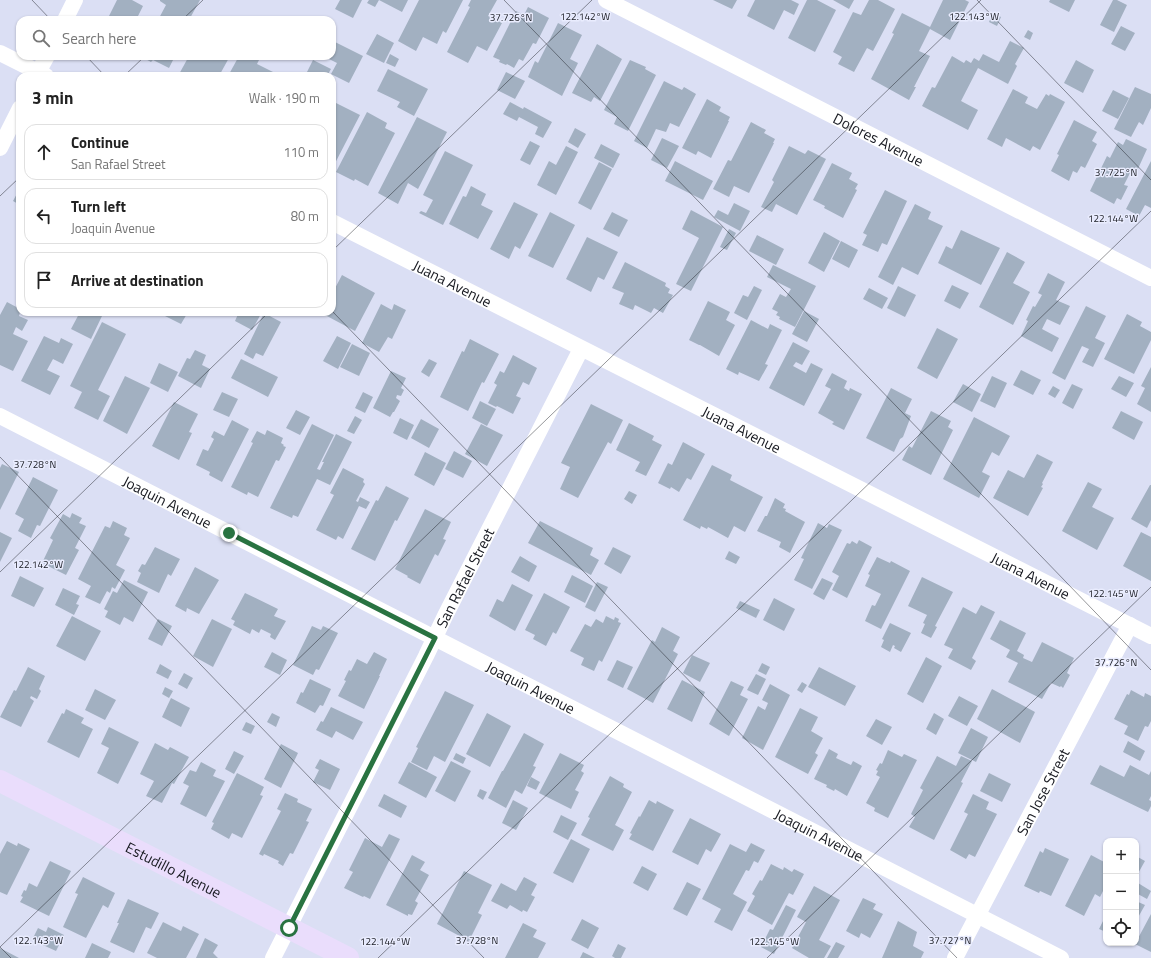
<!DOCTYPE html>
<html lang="en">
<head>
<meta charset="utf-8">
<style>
	:root { --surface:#fff; --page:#f2f2f2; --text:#222; --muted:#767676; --line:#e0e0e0 }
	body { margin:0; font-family:"Titillium Web",sans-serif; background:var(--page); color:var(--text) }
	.controls { position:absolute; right:12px; bottom:12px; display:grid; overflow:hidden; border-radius:8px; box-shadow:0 1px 3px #0004 }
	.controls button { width:36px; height:36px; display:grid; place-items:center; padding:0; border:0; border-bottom:1px solid var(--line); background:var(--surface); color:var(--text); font:20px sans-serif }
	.stop { position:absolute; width:12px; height:12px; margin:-9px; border:3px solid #297341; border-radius:50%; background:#fff }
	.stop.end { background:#297341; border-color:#fff; box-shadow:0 1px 4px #0008 }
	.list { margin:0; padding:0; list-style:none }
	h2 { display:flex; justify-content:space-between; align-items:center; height:52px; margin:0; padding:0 16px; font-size:17px }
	h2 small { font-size:13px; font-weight:400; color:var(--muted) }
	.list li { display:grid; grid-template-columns:26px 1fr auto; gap:12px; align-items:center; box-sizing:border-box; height:56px; margin:0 8px 8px; padding:0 8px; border:1px solid var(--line); border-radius:12px }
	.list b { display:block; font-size:15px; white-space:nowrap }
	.list p { margin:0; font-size:13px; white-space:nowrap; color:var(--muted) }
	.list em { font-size:13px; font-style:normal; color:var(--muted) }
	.icon { flex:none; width:22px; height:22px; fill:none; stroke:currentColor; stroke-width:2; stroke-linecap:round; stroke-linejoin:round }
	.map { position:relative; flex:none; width:1151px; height:958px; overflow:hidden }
	.search { position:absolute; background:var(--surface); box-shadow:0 1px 3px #0004; left:16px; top:16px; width:320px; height:44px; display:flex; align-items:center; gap:10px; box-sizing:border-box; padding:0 14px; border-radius:12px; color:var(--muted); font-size:15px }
	.panel { position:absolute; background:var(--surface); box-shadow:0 1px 3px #0004; left:16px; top:72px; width:320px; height:244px; border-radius:12px }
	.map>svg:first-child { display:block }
</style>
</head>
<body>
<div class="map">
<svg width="1151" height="958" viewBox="0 0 1151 958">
	<rect width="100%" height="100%" fill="#dbdff4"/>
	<path fill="#a2b0c1" d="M117,0H132L143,6L136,20H107Z
		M160,0H200L189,20H158L166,5L160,1Z
		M340,0H362L353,18L335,9Z
		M369,0H408L402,12L379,0L375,7L367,3Z
		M419,0H463L446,33L443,31L437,44L423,37L416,51L398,41Z
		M471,0H497L488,16L502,23L487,51L477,46L468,63L447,52L470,7L468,6Z
		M713,0H737L732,9Z
		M755,0H791L799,4L794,15L784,10L774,30L747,16Z
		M807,0H817L836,10L815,52L788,38Z
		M833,0H854L849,9Z
		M869,0H878L895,9L873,51L867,48L854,72L838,64L842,57L833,52L853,12L861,15Z
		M943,0H965L969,2L950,40L930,29L919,51L930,56L914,87H916L909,100L871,79L894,34L892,33L902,13L930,27Z
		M1050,0H1075L1069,12L1049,2Z
		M1113,0H1117L1127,5L1114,32L1100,25Z
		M528,7L549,18L536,44L533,43L523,61L519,59L514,68L507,64L506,65L499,62L500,60L493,57L516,11L524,15Z
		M993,13L1001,17L997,26L989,22Z
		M558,23L582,35L570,59L578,63L562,96L528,77L535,61L538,63Z
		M1121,26L1135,33L1125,51L1111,44Z
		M1028,30L1033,33L1030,40L1024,37Z
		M377,34L394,43L384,63L366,54Z
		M333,41L363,56L349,83L331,74L337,63L325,57L332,56Z
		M1010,41L1024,48L1015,64L1017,66L1008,84L978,68L961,101L978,110L968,130L922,106L932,87L935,88L952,56L964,63L966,60L971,63L974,58L979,61L983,54L999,62Z
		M597,44L622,59L600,101L594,97L591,102L572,93Z
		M390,54L399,59L395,67L386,63Z
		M140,56H175L169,68L153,60L151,62Z
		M189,56H230L219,76H207L204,74L203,76H178Z
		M239,56H261L257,64L275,73L273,76H228Z
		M313,60L331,69L327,76H305Z
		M630,60L646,67L645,69L656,75L628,131L614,124L617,117L604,110Z
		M1076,60L1094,70L1083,93L1064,83Z
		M388,69L428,89L414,116L397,107L400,102L377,91Z
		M506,72L525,81L515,99L497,90Z
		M664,81L682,90L684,87L696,94L679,127L670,123L666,132L656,129L647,148L634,141Z
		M1135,87L1151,94V108L1143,125L1139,122L1131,137L1114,129Z
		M1013,89L1028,97L1025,103L1037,109L1046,94L1049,96L1050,94L1065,102L1040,150L1033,146L1030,151L1006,138L1002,147L987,139Z
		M1113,90L1129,98L1118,119L1102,111Z
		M707,99L721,107L719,111L730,117L728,121H729L711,158L698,151L696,155L682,148Z
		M332,101L360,115L332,169Z
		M510,102L523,109L524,107L552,122L543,138L535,134L538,127L519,117L517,121L503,114Z
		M367,112L387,123L385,128L395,133L368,186L355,179L354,181L336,172Z
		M417,117L447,132L418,189L408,183L398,204L378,193Z
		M1074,120L1097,132L1092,141L1097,144L1085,168L1081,166L1077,173L1073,171L1069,181L1051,171L1059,155L1057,154Z
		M751,122L766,130L764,133L775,139L773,143H774L749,193L734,186L729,197L713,189L728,160L731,161Z
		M575,128L586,134L578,148L568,142Z
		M662,138L679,146L667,168L651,160Z
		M1126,139L1147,149L1137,171L1132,169L1124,185L1128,186L1121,200L1117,198L1114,204L1090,191L1107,156L1110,158L1118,142L1123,145Z
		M530,141L540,146L530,165L520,160Z
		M601,144L620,154L613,168L594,158Z
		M566,146L578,152L556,195L537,185L549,161L556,165Z
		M789,146L805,154L808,150L826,159L797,215L776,204L772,212L761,207L774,182L772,180Z
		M445,151L473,165L443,225L419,213L421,211L426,213L433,200L423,195Z
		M675,161L713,181L703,200L665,181Z
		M1151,161V208L1145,205L1139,216L1126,209Z
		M599,162L612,169L591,210L578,203Z
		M832,163L852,173L849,179L858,184L855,189L857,190L843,218L824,208L825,206L813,200Z
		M471,186L486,194L481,205L493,211L478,239L449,224L463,196L466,197Z
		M20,188V205L13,201Z
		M885,190L907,201L887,245L882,243L878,252L862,245L867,235L863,233Z
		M514,202L538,214L520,249L515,246L509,259L490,249Z
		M734,203L750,211L740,231L714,217L718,210L728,215Z
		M915,204L931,212L928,219L943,226L918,275L902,267L893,285L878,277Z
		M691,210L723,227L691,291L676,284L699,238L682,229Z
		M550,212L575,225L553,268L528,256Z
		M612,212L628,220L619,237L603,229Z
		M729,229L736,233L727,250L720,247Z
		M961,230L1000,248L981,285L938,263L946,246L952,249Z
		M824,232L840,241L824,272L808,263Z
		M757,235L784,249L776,265L749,251Z
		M587,237L618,252L604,280L598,277L591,292L566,279Z
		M841,241L858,250L849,268L832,259Z
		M1007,252L1025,262L1013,283L1030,292L1013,325L979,307Z
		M625,262L666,283L665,286L670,289L668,293L673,295L663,313L654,308L651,313L635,305L633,310L619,304L624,293L612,288Z
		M773,265L816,286L795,327L779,319L780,317L776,315L778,312L772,309L780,294L786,297L791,289L767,277Z
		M1048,273L1065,282L1056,300L1070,306L1060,325L1047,319L1042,329L1059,338L1052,352L1021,336L1028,321L1026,320L1033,306L1035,307L1042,295L1038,293Z
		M342,275L375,293L355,331L325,315L327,312H332V294Z
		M952,285L969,293L960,309L944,301Z
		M754,286L762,290L747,320L734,313L743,295L748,297Z
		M898,286L916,295L905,317L887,308Z
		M869,288L888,298L882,309L863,299Z
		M708,301L730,312L726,320L735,325L719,356L700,345H699L689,340Z
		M7,302L20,309V312L19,316L28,320L22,331L16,327L13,334L28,341L13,371L0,365V315Z
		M381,304L392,310L394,304L406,310L392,339L388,337L379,352L362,343Z
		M1086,306L1106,316L1095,338L1105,343L1093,367L1082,362L1089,349L1082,346L1065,380L1052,373Z
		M804,311L819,319L807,342L792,334Z
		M80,312H94L102,316L91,339L71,329Z
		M164,312H188L181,324L163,315Z
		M239,312H262L252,330L235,321Z
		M264,313L281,322L263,356L256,353L253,359L244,354Z
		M1127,314L1142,322L1140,326L1151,332V340L1134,374L1104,359Z
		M751,320L768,329L770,324L782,330L765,364L768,365L759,381L739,372L738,375L726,369Z
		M102,322L126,334L98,390L110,396L98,420L74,408L82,392L70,386Z
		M937,328L958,339L937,379L917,368Z
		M44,336L59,343L61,338L73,344L63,364L53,359L47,370L60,376L50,395L21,381Z
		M337,336L351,343L338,369L323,361Z
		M470,339L499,354L484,383L482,382L468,411L440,397L462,351L464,352Z
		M793,342L810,351L802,365L796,362L793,366L806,373L811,363L823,369L804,406L769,388Z
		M352,344L370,353L359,376L340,367Z
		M195,350L206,355L202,365L210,369L201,388L178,376L187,358L190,359Z
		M513,355L537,368L529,385L523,382L516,396L521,398L513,414L497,406L496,407L488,403L497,385L494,383L500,371L504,373Z
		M241,359L278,377L268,397L231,378Z
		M429,359L437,363L429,377L421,372Z
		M159,363L178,372L168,392L150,383Z
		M1151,367V412L1137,404L1145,388L1141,386Z
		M1021,370L1041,380L1033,395L1013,385Z
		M391,371L406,378L401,388L404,390L401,396L397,395L396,398L400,401L394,412H393L390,417L373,408Z
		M832,373L847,381L844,388L849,391L850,388L862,394L844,430L832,424L834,422L818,413L831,389L825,386Z
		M125,376L150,388L127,434L103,421Z
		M992,376L1007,383L995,408L980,401Z
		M1119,376L1134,383L1126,397L1111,389Z
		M963,384L981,394L972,412L953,402Z
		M1072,384L1083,389L1073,409L1062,403Z
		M1053,386L1060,390L1055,398L1048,394Z
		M891,388L912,399L905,413L911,416L903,437L900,439L894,452L866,438Z
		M222,392L238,399L229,417L213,410Z
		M363,392L373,397L365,413L355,408Z
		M480,401L496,409L487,426L472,418Z
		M174,402L198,414L189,432L192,433L179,460L152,446Z
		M591,404L623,420L611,444L608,442L578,498L560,489L570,467L561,463Z
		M296,410L310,417L300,435L286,428Z
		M931,411L951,421L948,427L953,430L931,475L902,460L909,446L912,448Z
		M1121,411L1143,422L1134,440L1112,428Z
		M355,416L362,420L354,434L347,431Z
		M974,417L1010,436L999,456L992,452L982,472L990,476L979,498L943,479Z
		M400,418L414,425L407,440L393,433Z
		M421,419L439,429L429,448L411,438Z
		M232,420L249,429L222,482L209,475L210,472L196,465L203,449L208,451L214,439L211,437L214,431L224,436Z
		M629,423L654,436L652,440L662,445L646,476L635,471L640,462L616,450Z
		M312,424L334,435L317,469L320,470L324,462H322L336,434L352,442L330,485L317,479L298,517L293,515L292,518L270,508Z
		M481,424L503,435L487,466L465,454Z
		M267,430L283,438L281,443L284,445L283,446L286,447L279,461L276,460L258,497L248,492L247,495L231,487L253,443L251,442L257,431L265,435Z
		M683,442L705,454L691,480L687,478L679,492L671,487L670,489L658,483L668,463L672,465Z
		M454,451L472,461L463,478L445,469Z
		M425,452L446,463L434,486L414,475Z
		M1037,454L1053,462L1042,483L1043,484L1041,487L1043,488L1028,516L993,498L1008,470L1024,478Z
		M2,464L19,472L0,510V468Z
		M712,465L732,475L730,480L763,497L745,532L734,526L728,538L708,527L707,529L701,526L700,529L683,520Z
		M343,468L364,479L363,482L365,484L356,501L358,502L360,497L370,502L366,509L359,506L343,539L338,536L336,540L316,530L334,495L330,493Z
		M33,477L58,490L40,526L37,525L31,538L18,531L24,519L15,514Z
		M1088,482L1102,489L1092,507L1114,518L1097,550L1062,531Z
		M1150,485H1151V520L1147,528L1131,519Z
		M386,486L409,498L397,521L395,520L375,561L351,549L376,500L378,501Z
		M629,491L637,495L632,504L624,499Z
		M775,498L785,504L783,508L786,509L785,511L805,522L790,553L779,547L781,542L757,531L765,516H767Z
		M425,509L451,522L443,539L446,540L438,556L435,554L420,584L407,577L408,576L395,569Z
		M72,513L82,518L79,523L86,526L75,548L79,550L66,575L42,563L53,540L50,538L63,514L70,518Z
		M113,521L127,528L124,535L130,538L116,565L125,570L115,589L112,587L110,593L107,591L100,604L85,597L91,586L78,579L105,526L110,528Z
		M540,521L593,548L590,555L599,560L591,575L528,543Z
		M818,523L827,528L829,524L842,530L812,589L794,580L804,559L801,558Z
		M0,532L12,538L0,562Z
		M1141,532L1151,537V581L1123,566Z
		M859,540L872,547L847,598L832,590L839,576L832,572L847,543L850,544L852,541L857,544Z
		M155,547L180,559L171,576L168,574L159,593L137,582L141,573L138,571L142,564L145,565Z
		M613,547L631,556L621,574L604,564Z
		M729,551L740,557L736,564L725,559Z
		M520,556L537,566L529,582L511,572Z
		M877,557L890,563L891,561L910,571L881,629L865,621L872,605L875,606L881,594L865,586L870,575L868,574Z
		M195,567L219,580L199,614L187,608L186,612L175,606Z
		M572,575L593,586L585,603L564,592Z
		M20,576L44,588L34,607L11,596Z
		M922,577L953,592L935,626L937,627L931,638L921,633L925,624L923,623L927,615L908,606Z
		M822,578L833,583L824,600L813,594Z
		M124,580L148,592L133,622L124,617L120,625L105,617L108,611L104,609L113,591L117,593Z
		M597,582L608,587L595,612L585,607Z
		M512,584L533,595L515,631L489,616L497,599L503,602Z
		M63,588L80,596L76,604L79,605L74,615L55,605Z
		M245,593L278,609L274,616L286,621L275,640L270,637L271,634L261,629L259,633L252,629L250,634L233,625L235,621L231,619Z
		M544,593L570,607L556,634L553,632L546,646L533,639L535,635L525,630Z
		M774,598L795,609L784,631L763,620Z
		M740,601L760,610L756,618L736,608Z
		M981,605L995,612L972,658L976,661L971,670L948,658L953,649L944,645L963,607L976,614Z
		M72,616L101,631L85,661L56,646Z
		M606,616L614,620L615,617L619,619L618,622L621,623L602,662L599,660L594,671L581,665L584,658L570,651L585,624L591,627L596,619L603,623Z
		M158,619L172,626L162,646L148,639Z
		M212,619L232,629L213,667L193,656Z
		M1000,620L1026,633L1017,651L1024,655L1023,658L1032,662L1042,642L1074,658L1067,673L1070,675L1063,688L1061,686L1060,687L1051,683L1042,699L1008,682L1018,663L1006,657L1010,650L990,639Z
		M890,623L911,633L901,652L894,648L895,646L893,645L890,652L881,647L884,640L882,639Z
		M312,626L321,630L323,626L338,633L319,670L316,669L313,675L293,665Z
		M662,627L680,637L673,651L678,654L653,703L627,689L652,640L655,642Z
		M272,652L287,660L280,675L264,667Z
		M374,652L387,659L379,676H380L364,709L338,696L346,681L344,680L349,670L351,671L357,659L367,664Z
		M692,655L710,663L700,682L683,673Z
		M926,657L942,666L923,703L907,694Z
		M617,660L633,667L623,688L607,680Z
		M762,663L770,667L766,675L758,671Z
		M160,664L172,671L168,679L156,673Z
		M28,667L45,676L39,689L41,691L37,699L31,696L30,698L34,701L21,727L0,717L14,690L16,691Z
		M819,667L856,686L845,706L808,687Z
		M184,673L193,678L187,689L178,684Z
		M756,674L766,679L758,695L747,690Z
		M310,679L331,689L323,706L320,705L315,713L296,703L301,692L303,693Z
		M682,680L705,692L692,722L667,709Z
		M731,681L744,687L740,695L748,699L729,736L709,724Z
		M802,682L807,685L802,693L797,690Z
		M770,684L790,695L763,750L742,738L758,706L765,710L768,703L762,700Z
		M165,687L173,691L169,698L162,694Z
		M95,689L116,700L105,720L85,710Z
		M992,689L1035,712L1020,743L977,719Z
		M1131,690L1144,697L1145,693L1151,696V721L1148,727L1145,726L1138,741L1124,734L1128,726L1114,719L1127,694L1129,695Z
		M445,691L474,705L445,762L434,756L427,770L411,762L418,748L416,747Z
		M959,696L978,706L967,726L948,716Z
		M171,698L190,708L181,727L162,717Z
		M331,707L363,722L353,740L336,731L332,738L316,730L321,721L323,722Z
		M800,708L818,717L811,731L823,738L815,753L818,755L808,774L775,757Z
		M66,709L84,718L81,723L93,729L79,758L47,742L62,713L64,714Z
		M272,713L280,717L276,727L267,722Z
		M487,713L511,726L490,767L466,754Z
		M934,713L944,719L936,735L926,729Z
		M876,719L892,727L882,745L866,736Z
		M246,722L255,726L251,734L242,730Z
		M109,727L139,742L118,784L97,773L109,748L101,744Z
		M971,728L988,737L976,762L958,753Z
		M524,733L544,744L533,766L536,767L522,794L515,790L506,808L488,798L502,771H503Z
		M1128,741L1145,751L1140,761L1123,752Z
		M155,743L168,750L170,747L189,757L174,784L172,783L162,803L146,796L154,781L140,774Z
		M281,744L298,753L281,788L264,779Z
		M829,749L838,754L836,758L851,765L853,761L862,766L847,796L835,789L834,791L826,787L827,785L814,779Z
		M888,750L902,757L904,754L917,760L888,818L874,811L875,808L866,803L880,777L876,775L878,771L876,770L880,763L882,764Z
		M234,751L244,756L234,774L225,769Z
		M456,753L466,758L463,764L453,759Z
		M560,753L584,765L581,771L584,773L575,790L579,792L571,809L539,793Z
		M937,756L956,766L961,756L972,761L961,782L963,783L934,840L909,827L915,817L911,814L923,790L920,788Z
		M320,759L340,769L330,790L313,782L319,770L315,768Z
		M451,761L471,771L455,802L435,791Z
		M201,762L216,770L213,776L225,781L206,817L180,804L189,786L183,783L190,770L196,772Z
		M409,762L437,777L426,798L398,783Z
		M1100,765L1124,777L1130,765L1149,775L1151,771V796L1149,800L1151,801V806L1148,812L1090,784Z
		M237,773L264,787L260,795L263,796L242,838L232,833L229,839L211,829L214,823L212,822Z
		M989,773L1011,784L1002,802L980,791Z
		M610,776L624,784L623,787L632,792L615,825L624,830L613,851L581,835L590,818L588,817Z
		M531,777L540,782L536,790L527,786Z
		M480,789L487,792L483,800L477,796Z
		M285,793L298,799L297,802L312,809L306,821L309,822L293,854L290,853L283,866L278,863L279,861L264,854L263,856L259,854L281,811L277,809Z
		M384,794L407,806L401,818L378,806Z
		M973,794L989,802L986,809L997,814L975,857L969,854L966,859L950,850L968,814L964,812Z
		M513,800L528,808L516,830L502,823Z
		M649,800L656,804L657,801L674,810L653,851L629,839L632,834L630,833L639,816L640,817Z
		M561,815L577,823L568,840L553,832Z
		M690,818L721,834L711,852L706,849L698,865L672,852Z
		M389,834L400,839L370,899L364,896L363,897L344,888L353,872L349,870L365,838L382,847Z
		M571,839L590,849L573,883L553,873Z
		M7,841L17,846L18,843L30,849L7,895L0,892V854Z
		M751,843L765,850L758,863L754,861L749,871L746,870L733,894L747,902L732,931L714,922L721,909L702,899L730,844L746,852Z
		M1045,848L1069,859L1051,896L1040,891L1039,893L1024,886L1040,851L1043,853Z
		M412,855L425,862L420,870L429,875L415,901L418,903L412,915L408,914V916L386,905Z
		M1091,855L1106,863V885L1100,897L1095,894L1084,916L1065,906Z
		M1136,856L1145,861L1136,877Z
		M50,861L71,871L49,916L20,902L23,897L21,896L24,890L26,891L29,883L37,887Z
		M771,864L783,870L784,867L792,872L794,869L804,874L793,895L789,893L772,925L747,911L755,896L752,894L760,880L762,881Z
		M642,866L657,874L648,891L633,883Z
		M464,871L492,885L478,913L482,915L469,941L437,924Z
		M83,877L115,893L108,908L103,905L86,938L63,927L78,894L75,893Z
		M524,877L537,884L531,895L535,897L527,912L523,910L522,912L510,905L507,909L491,901L501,883L516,891Z
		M687,882L701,889L687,916L673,909Z
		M1138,883L1151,891L1147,899L1136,893V886Z
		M814,886L840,900L819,940L831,946L824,958H809L792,948L806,922L797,917Z
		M1136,897L1138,898L1136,901L1145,905L1136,921Z
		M863,898L876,904L873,909L883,914L870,938L861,933L859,938L846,931Z
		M128,899L159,913L151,929L146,927L134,953L110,942L119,923H117Z
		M786,905L796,910L774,954L761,947L770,929L773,930Z
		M1151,914V952L1135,944Z
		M1106,915V932L1099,929Z
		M582,919L599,928L588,949L571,940Z
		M898,921L917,932L913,946L924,952L921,958H882Z
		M163,922L181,931L183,926L199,934L186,958H157L147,953Z
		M523,923L537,930L533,937L546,943L538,958H505Z
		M48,927L64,935L56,951L32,940L38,928L46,932Z
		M205,938L218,945L213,953L218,958H196Z
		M836,942L845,946L838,958H827Z
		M92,943L111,952L108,958H85Z
		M618,944L626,948L621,958H615L612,956Z
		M0,948L19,958H0Z
		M583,952L595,958H580Z"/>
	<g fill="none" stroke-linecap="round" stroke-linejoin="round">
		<g stroke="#fff" stroke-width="16">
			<path id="s1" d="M606,0L1151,278"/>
			<path d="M65,20L75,0"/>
			<path d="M0,53L46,76"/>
			<path d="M36,76L47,56"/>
			<path d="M0,148L20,108"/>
			<path id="s2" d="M332,222L1151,636"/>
			<path id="s3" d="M0,416L1061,958"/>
			<path id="s4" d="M273,958L426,656L445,616L581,349"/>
			<path id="s5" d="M955,958L1130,625"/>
		</g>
		<path stroke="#eaddfc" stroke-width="22" id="s6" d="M0,781L348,958"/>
	</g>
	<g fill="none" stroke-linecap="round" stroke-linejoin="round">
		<path stroke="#297341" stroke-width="5" d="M229,533L435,638L289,928"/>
	</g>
	<path fill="none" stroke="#171920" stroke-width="1" stroke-opacity="0.45" d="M32,0L51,20M504,0L1151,670M977,0L1151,180M182,20L203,0M86,56L105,76M124,76L145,56M0,196L20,177M332,251L592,0M332,311L957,958M0,457L484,958M0,572L269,312M0,947L981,0M0,947L11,958M378,958L1151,211M767,958L1151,587"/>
	<g text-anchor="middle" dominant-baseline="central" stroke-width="3" stroke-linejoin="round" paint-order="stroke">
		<g font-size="15" fill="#171920" stroke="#e9ecfe">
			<text stroke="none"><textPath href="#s1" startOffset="306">Dolores Avenue</textPath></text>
			<text stroke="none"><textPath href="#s2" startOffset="135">Juana Avenue</textPath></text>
			<text stroke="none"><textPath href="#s2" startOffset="459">Juana Avenue</textPath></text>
			<text stroke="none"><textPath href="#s3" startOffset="188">Joaquin Avenue</textPath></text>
			<text stroke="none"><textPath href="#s2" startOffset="783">Juana Avenue</textPath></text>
			<text stroke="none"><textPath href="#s4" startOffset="426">San Rafael Street</textPath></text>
			<text stroke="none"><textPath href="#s3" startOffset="596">Joaquin Avenue</textPath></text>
			<text stroke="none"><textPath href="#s5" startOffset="188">San Jose Street</textPath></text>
			<text stroke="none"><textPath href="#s3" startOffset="920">Joaquin Avenue</textPath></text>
			<text stroke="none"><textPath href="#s6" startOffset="195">Estudillo Avenue</textPath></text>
		</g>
	</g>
	<g font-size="10" text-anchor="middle" fill="#171920" stroke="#e9ecfe" stroke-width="3" stroke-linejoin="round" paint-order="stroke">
		<text x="585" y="20">122.142°W</text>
		<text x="974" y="20">122.143°W</text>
		<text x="511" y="21">37.726°N</text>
		<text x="1116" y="176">37.725°N</text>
		<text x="1113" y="222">122.144°W</text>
		<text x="35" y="468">37.728°N</text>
		<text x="38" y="568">122.142°W</text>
		<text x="1113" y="597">122.145°W</text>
		<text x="1116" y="666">37.726°N</text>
		<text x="38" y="944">122.143°W</text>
		<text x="477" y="944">37.728°N</text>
		<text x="950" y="944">37.727°N</text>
		<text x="385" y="945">122.144°W</text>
		<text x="774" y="945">122.145°W</text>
	</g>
</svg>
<div class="controls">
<button>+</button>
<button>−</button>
<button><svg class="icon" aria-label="locate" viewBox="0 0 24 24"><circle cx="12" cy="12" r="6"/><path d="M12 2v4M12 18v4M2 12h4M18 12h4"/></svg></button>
</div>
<div class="stop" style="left:289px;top:928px"></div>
<div class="stop end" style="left:229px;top:533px"></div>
<div class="search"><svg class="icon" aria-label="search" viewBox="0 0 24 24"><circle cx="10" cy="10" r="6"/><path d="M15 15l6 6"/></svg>Search here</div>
<section class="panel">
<h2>3 min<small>Walk · 190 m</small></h2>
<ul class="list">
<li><svg class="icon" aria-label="ahead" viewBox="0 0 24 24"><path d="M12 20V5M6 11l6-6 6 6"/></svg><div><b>Continue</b><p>San Rafael Street</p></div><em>110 m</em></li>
<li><svg class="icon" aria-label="left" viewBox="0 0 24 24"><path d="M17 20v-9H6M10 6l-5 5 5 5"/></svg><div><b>Turn left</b><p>Joaquin Avenue</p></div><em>80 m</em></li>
<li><svg class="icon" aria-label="arrive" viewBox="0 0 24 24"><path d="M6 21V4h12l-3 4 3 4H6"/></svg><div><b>Arrive at destination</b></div></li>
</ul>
</section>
</div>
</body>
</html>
